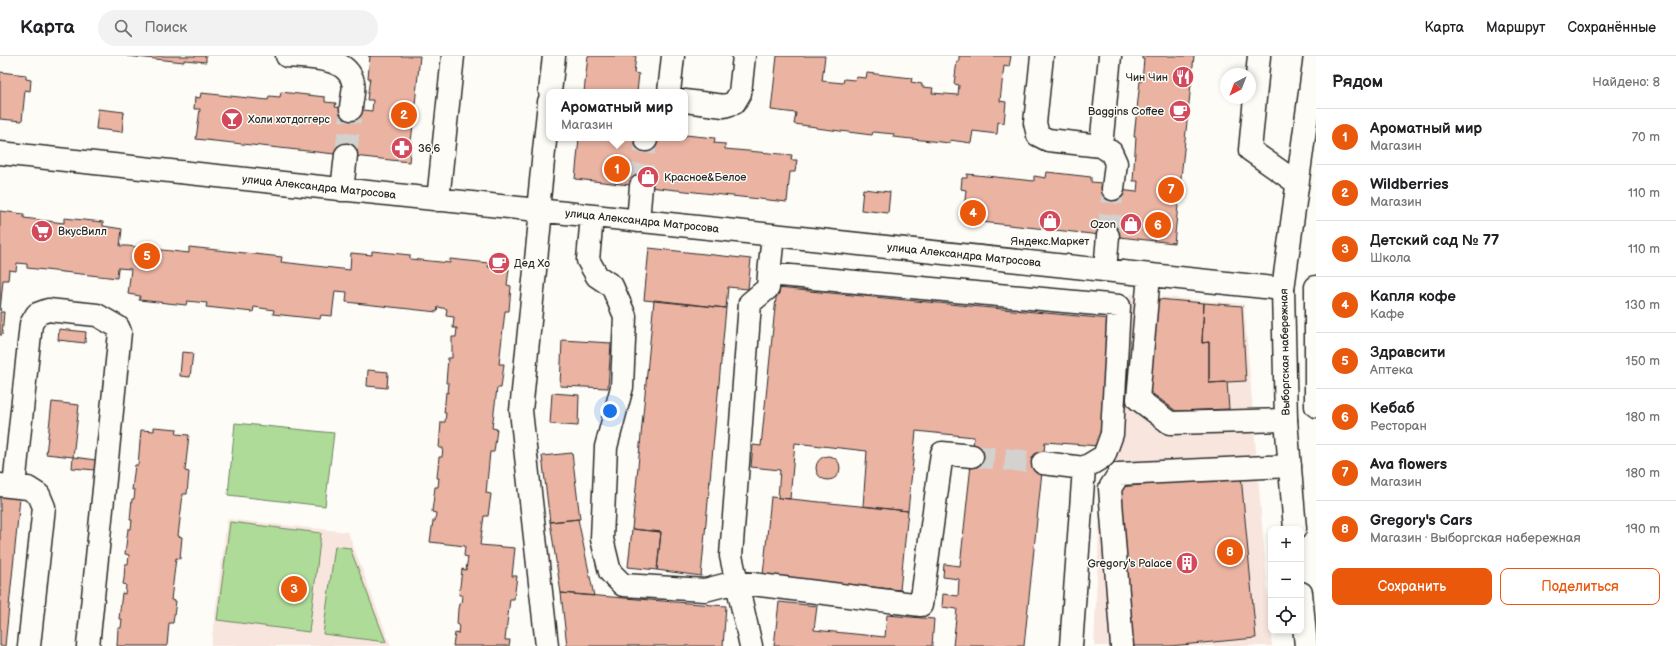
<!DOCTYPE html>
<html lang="ru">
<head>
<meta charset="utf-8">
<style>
	:root { --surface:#fff; --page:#f2f2f2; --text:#202124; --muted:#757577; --line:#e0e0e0; --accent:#ea580c }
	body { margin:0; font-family:"Balsamiq Sans",sans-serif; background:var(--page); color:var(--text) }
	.controls { position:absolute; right:12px; bottom:12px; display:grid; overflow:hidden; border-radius:8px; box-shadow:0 2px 6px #0003 }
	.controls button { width:36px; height:36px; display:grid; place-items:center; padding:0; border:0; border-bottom:1px solid var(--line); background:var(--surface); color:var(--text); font:20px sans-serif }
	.compass { position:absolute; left:1220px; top:12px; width:36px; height:36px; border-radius:50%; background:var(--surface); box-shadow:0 2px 6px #0003; rotate:222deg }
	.you { position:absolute; left:610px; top:355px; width:14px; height:14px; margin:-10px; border:3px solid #fff; border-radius:50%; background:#1a73e8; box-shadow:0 0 0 6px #1a73e833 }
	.badge { display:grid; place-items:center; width:26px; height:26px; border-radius:50%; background:var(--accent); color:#fff; font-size:13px; font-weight:700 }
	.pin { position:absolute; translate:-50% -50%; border:2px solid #fff; box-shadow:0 1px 4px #0006 }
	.popup { position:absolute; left:546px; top:33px; width:142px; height:52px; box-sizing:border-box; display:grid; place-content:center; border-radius:8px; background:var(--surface); filter:drop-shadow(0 1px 3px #0005); font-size:13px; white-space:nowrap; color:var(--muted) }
	.popup b { font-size:15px; color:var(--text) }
	.popup::after { content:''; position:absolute; left:50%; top:100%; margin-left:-8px; border:8px solid transparent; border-top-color:var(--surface) }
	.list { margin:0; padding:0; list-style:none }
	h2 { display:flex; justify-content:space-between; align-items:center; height:52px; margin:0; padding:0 16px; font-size:17px }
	h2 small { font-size:13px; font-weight:400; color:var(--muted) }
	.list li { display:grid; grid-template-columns:26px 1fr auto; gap:12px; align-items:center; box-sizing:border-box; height:56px; padding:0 16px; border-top:1px solid var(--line) }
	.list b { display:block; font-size:15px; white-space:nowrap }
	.list p { margin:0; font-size:13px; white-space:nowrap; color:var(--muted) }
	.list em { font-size:13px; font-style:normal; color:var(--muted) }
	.actions { display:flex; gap:8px; padding:12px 16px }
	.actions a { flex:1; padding:9px 0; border:1px solid var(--accent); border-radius:8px; text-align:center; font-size:14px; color:var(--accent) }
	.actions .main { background:var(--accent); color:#fff }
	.icon { flex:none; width:22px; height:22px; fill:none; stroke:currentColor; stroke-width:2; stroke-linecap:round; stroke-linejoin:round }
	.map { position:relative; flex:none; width:1316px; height:590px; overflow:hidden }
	header { display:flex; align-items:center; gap:24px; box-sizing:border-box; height:56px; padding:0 20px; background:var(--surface); border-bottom:1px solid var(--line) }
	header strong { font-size:19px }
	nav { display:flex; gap:22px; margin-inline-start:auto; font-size:14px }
	.search { width:280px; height:36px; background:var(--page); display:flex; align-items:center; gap:10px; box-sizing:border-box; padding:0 14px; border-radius:22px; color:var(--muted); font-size:15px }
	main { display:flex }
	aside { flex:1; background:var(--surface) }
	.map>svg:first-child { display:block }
</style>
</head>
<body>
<header>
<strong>Карта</strong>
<div class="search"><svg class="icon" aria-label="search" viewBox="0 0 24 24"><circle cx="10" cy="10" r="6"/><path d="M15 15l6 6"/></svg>Поиск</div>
<nav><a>Карта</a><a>Маршрут</a><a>Сохранённые</a></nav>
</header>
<main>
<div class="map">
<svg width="1316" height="590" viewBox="0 0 1316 590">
	<rect width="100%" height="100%" fill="#fdfcf7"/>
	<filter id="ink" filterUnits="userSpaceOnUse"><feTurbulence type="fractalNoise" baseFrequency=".025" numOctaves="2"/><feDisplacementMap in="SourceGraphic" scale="8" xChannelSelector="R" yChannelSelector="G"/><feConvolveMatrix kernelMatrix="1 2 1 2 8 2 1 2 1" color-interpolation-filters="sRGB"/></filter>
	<g filter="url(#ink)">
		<path fill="#f8e6de" d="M1130,238L1244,248L1272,590H1094L1101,426L1124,379Z
			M227,463L348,476L391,590H211Z"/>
		<path fill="#afdb98" stroke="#6d8362" d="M235,367L334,377L325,450L228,439Z
			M230,466L321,477L309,576L217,564Z
			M335,490L350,492L386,586L323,578Z"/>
		<path fill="#ebb3a2" stroke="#2b2b2b" d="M127,0H206V6L184,4V6Z
			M368,0H420L409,106L196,83L200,53H194L195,41L200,42L201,37L268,44L269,40L280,41L281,36L325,41V46L336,47L335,51L372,55L373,44H367L370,22H368L370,0Z
			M588,0H636L634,17L639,18L637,36H584Z
			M777,0H825L822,25L843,27L844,23L855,24L856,21L866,22L867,17L912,22L911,26L922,28V31L933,32L932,37L958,39L959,29L954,28L957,5H959V0H1011L1009,11L1004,10L1000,45L1006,46L1004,67L998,66L997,78L973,75L971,87L950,84V87L893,81L894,78L873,76L872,79L816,72V71L794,68L796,57L771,54Z
			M1142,0H1194L1174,187L963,164L966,134L961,133L962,122H967V118L1034,125V120L1046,122L1047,116L1091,121V126L1102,127L1101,132L1137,136L1138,125H1133L1136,81H1134L1140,25H1142L1144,3H1142Z
			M0,16L26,19V23L31,24L30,35L25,34L22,65L0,63Z
			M98,53L124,56L122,76L96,73Z
			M685,79L715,82L714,87L725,88V93L792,99L791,104H797L795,116H790L787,146L575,123L579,82H626L658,85V82H685Z
			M863,133L890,136L888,157L861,154Z
			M0,155L24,158V162L64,167V162L103,166V170L122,173L120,190H127L189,197V191L282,201L281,206L350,214L351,197L372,199V195L410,199V203L450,207V203L489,207L488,211L509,213L507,229L511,230L509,255H505L499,308H504L501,332H497L492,372L497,373L494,396H490L486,437L491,438L488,460H484L480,489L515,492L512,520H517L514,543H510L505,584H510L509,590H453L455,577L458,578L459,569H457L458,553L459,548H461L462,539H459L462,513L466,514L468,501L464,500L465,490L430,486L433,465H435L436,457L432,456L435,431H438L439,422H437L439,401H442L443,392H439L441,366H445L446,357H444L446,336L448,337L449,327H446L448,302H452V281H456L457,272H453L454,261L446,260L447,253L438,251L437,256L346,246L347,236L335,235L332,260L321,259L320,263L273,258L274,254L254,251L253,256L206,251L207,247L187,245L186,249L139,244L140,240L128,238L131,213L118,212L117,222L27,212V208L17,207L16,215L9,214L8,224H3L0,255Z
			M649,192L751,203L748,233L728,231L726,252L644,244Z
			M777,232L1110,263L1099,390L1045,386L1024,590H953L957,553L942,551L943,538L958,540L959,523L943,521L944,508L960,510L974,381L916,375L908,455L863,450L867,395L795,387L790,443L778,442L780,414L751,411L753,389L761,390Z
			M1157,243L1204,247L1202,287L1209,286V327L1227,326L1229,353L1176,355L1149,335Z
			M654,244L726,252L701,520L657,514L661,476L632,473Z
			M1204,247L1242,250L1246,325L1209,327V286L1202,287Z
			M0,256H4L2,279H0Z
			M59,273L86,276L85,287L58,284Z
			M562,284L611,287L608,332L560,330Z
			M182,296L193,297L190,321L180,320Z
			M368,314L388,316L387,332L367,330Z
			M552,337L579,339L578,370L550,368Z
			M52,346L79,349L73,401L46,398Z
			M154,371L177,373L176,378L189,379L185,415L189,416L187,438H183L178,480L182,481L180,503L176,502L171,544L176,545L173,567H169L167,590H117L118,572H121L122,563H119L122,537L125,538L126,529L123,528L124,523L125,508H128L129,499L125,498L128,473H131L132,464H130L132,443H134L135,434H132L135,409H138L141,374L154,375Z
			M572,397L580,463L550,466L542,400Z
			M816 412a12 12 0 1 1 24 0a12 12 0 1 1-24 0Z
			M73,401L96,404L95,414L72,412Z
			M1241,420L1256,582L1170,590H1133L1119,431Z
			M0,440L20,442L5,590H0Z
			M771,441L908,455L900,534L763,519Z
			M578,463L594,540L561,537L550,466Z
			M632,473L661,476L657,514L628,511Z
			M561,537L726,550L723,590H567Z
			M779,546L817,550L814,574L885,581L887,559L934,563L932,590H774Z"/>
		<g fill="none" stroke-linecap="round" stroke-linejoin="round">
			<path stroke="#d3d2ce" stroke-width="22" stroke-dasharray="22 11" stroke-linecap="butt" d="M346,99L351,53
				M641,130L646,84
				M1108,180L1113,133
				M972,400L1043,407"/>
			<g stroke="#2b2b2b" stroke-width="25">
				<path id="minor" d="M287,0C309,2 347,0 353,26C355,33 351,45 351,53
					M1042,0L1035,67L1038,79L1048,84L1101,90L1111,96L1116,107L1113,133
					M1259,0L1250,94L1297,127
					M550,36L554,0
					M669,36L673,0
					M685,45L724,50L734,47L740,37L744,0
					M646,84V82
					M1101,90L1110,0
					M0,97L1283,233
					M342,134L346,99
					M438,144L453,0
					M538,154L549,46
					M541,154L521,355L547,590
					M592,160L588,204L597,220L612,230L625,260L622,331L606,391L602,483L610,516L623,529L705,534L736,526L921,549L942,397L972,400
					M638,165L641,130
					M1105,214L1108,180
					M769,218L773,179
					M1149,219L1138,343L1170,367L1286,364
					M1043,407L1084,412
					M0,429L28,432L39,439L44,451L29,590
					M14,430L31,268L37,258L48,254L97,259L118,271L120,276L88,590
					M751,590L731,500L750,247L768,232L769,218L1119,250L1112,378L1104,400L1084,412L1071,590
					M1122,590L1110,432L1119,418L1290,410"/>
			</g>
			<g stroke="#2b2b2b" stroke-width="25">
				<path id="major" d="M1316,231V350
					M1295,473L1286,364L1283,233L1315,0
					M1301,537L1306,590"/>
			</g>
			<use href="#minor" stroke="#fdfcf7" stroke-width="22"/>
			<use href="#major" stroke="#fdfcf7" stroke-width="22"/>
		</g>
	</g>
	<defs>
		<g id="restaurant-disc" transform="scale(1.15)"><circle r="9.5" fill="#d1495b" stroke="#fdfcf7"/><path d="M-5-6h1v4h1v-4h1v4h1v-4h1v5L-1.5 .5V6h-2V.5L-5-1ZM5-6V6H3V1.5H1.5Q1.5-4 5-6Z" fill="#fff"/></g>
		<g id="cafe-disc" transform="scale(1.15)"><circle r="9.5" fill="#d1495b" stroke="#fdfcf7"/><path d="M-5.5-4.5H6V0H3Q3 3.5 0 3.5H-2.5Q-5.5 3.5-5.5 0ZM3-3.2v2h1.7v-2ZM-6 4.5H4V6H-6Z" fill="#fff"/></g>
		<g id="bar-disc" transform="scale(1.15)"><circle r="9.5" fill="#d1495b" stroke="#fdfcf7"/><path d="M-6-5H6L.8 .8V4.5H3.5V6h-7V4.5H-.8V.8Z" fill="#fff"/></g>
		<g id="pharmacy-disc" transform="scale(1.15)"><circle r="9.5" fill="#d1495b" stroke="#fdfcf7"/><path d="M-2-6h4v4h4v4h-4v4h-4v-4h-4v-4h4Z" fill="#fff"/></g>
		<g id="shop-disc" transform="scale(1.15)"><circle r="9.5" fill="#d1495b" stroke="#fdfcf7"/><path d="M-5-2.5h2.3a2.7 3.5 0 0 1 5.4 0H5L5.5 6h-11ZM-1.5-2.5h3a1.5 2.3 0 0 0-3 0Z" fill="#fff"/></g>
		<g id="supermarket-disc" transform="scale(1.15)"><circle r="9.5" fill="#d1495b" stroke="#fdfcf7"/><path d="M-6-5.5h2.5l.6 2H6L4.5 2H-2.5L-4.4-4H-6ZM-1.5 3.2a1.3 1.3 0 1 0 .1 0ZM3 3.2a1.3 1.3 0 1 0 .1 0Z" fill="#fff"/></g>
		<g id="building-disc" transform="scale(1.15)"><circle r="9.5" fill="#d1495b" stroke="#fdfcf7"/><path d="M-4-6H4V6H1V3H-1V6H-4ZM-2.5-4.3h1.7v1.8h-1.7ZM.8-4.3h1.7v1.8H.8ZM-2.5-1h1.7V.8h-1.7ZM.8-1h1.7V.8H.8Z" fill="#fff"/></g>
	</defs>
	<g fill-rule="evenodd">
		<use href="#restaurant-disc" x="1183" y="21"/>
		<use href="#cafe-disc" x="1180" y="55"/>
		<use href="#bar-disc" x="232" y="63"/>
		<use href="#pharmacy-disc" x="402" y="92"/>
		<use href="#shop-disc" x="648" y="121"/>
		<use href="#shop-disc" x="1050" y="165"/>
		<use href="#shop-disc" x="1131" y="168"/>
		<use href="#supermarket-disc" x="42" y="175"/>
		<use href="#cafe-disc" x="499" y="207"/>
		<use href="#building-disc" x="1187" y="507"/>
	</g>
	<g text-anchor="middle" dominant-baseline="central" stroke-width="3" stroke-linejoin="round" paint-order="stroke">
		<g font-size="11" fill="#2b2b2b" stroke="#fdfcf7" text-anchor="start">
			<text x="1168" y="21" text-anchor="end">Чин Чин</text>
			<text x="1164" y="55" text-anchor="end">Baggins Coffee</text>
			<text x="248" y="63">Холи хотдоггерс</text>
			<text x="418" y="92">36,6</text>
			<text x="664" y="121">Красное&amp;Белое</text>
			<text x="1116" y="168" text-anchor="end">Ozon</text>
			<text x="58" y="175">ВкусВилл</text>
			<text x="1050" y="185" text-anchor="middle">Яндекс.Маркет</text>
			<text x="514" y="207">Дед Хо</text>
			<text x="1172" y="507" text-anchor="end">Gregory's Palace</text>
		</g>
		<g font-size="11" fill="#2b2b2b" stroke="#fdfcf7">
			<text transform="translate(319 131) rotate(6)">улица Александра Матросова</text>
			<text transform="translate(642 165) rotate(6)">улица Александра Матросова</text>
			<text transform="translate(964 199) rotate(6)">улица Александра Матросова</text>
			<text transform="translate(1285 296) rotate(-91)">Выборгская набережная</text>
		</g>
	</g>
</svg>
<div class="controls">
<button>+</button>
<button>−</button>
<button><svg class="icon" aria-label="locate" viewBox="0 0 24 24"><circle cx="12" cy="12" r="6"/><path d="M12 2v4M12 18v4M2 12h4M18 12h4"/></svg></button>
</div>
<svg class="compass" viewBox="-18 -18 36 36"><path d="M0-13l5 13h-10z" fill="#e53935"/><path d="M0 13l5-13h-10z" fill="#757577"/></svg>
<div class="you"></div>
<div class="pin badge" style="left:617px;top:113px">1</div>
<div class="popup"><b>Ароматный мир</b>Магазин</div>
<div class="pin badge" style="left:404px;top:59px">2</div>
<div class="pin badge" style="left:294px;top:533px">3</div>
<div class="pin badge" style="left:973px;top:157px">4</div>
<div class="pin badge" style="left:147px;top:200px">5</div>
<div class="pin badge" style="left:1158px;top:169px">6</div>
<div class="pin badge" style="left:1171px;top:134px">7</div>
<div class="pin badge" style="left:1230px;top:496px">8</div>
</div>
<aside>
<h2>Рядом<small>Найдено: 8</small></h2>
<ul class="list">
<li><span class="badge">1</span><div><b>Ароматный мир</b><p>Магазин</p></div><em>70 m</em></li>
<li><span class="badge">2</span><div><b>Wildberries</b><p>Магазин</p></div><em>110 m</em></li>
<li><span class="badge">3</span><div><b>Детский сад № 77</b><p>Школа</p></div><em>110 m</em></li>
<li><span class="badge">4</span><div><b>Капля кофе</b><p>Кафе</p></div><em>130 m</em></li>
<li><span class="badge">5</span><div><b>Здравсити</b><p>Аптека</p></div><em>150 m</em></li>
<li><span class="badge">6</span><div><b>Кебаб</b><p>Ресторан</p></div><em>180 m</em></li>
<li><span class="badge">7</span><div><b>Ava flowers</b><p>Магазин</p></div><em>180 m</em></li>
<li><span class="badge">8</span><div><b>Gregory's Cars</b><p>Магазин · Выборгская набережная</p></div><em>190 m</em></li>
</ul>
<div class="actions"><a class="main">Сохранить</a><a>Поделиться</a></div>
</aside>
</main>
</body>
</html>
